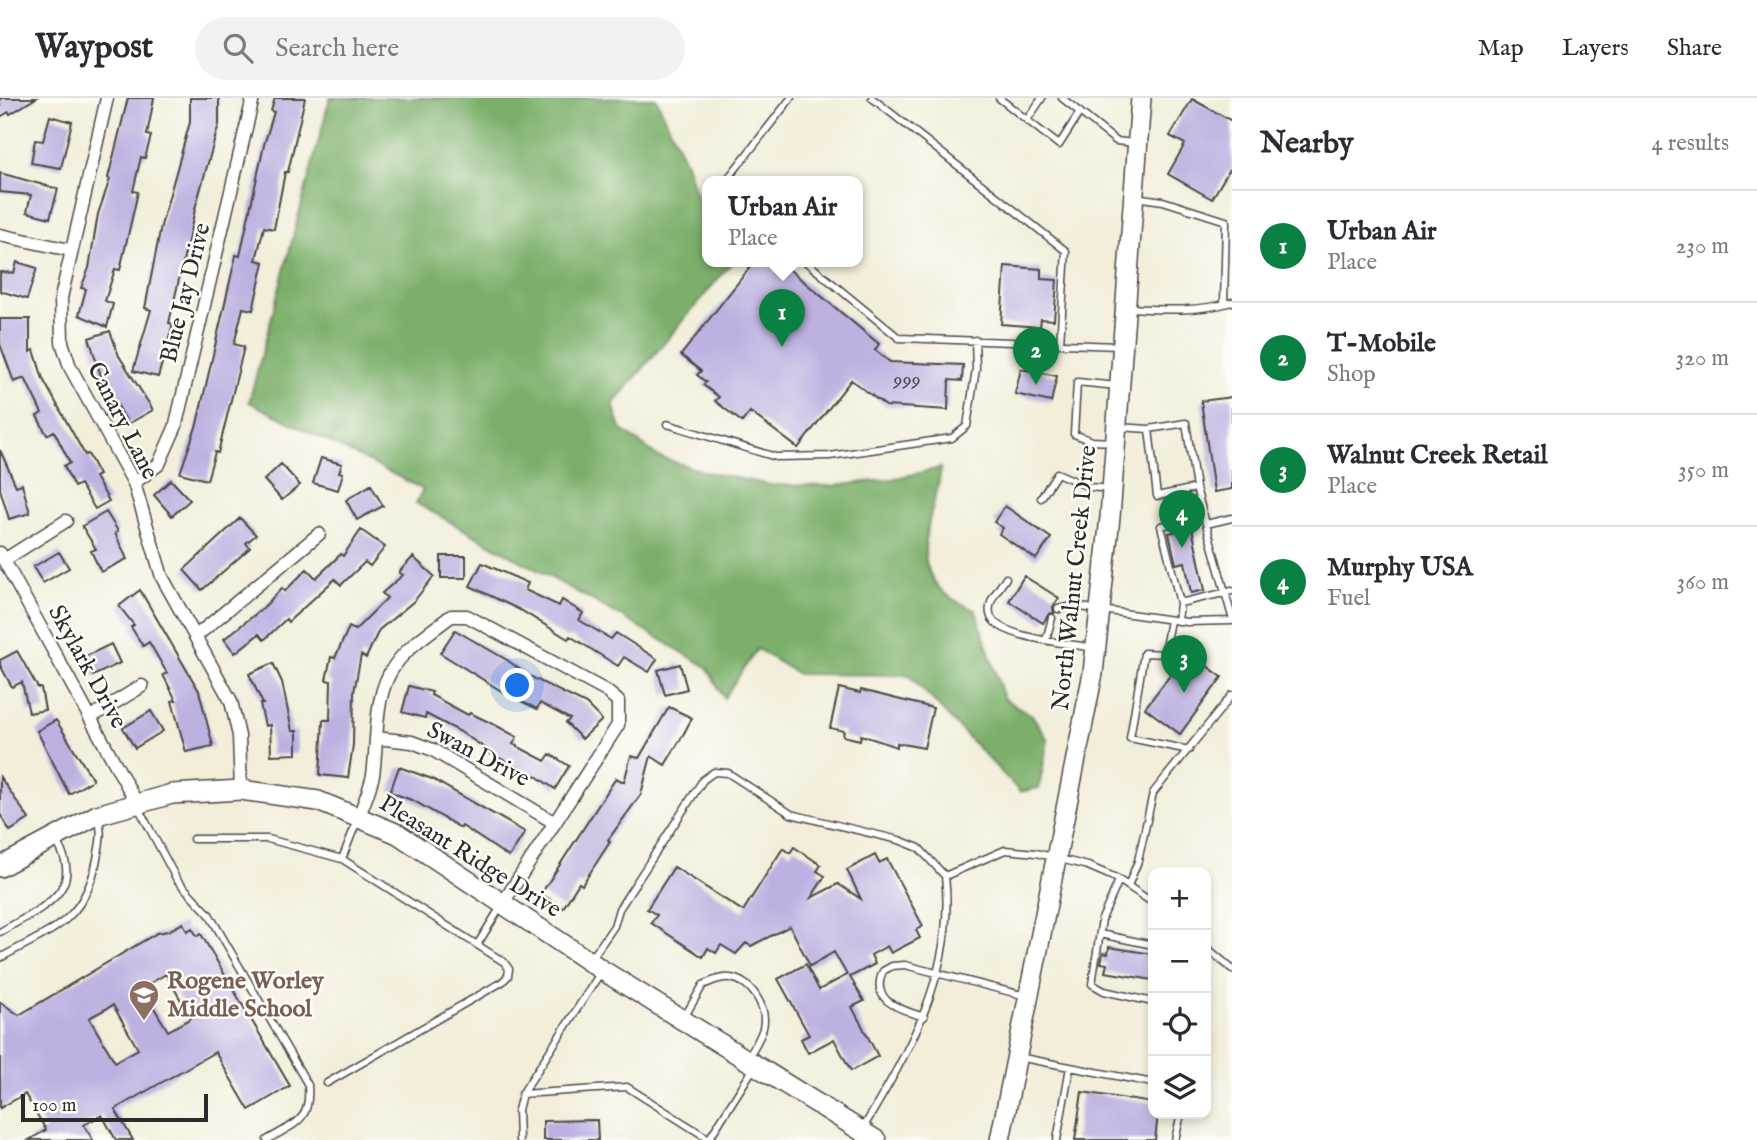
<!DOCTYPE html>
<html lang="en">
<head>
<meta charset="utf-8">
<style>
	:root { --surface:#fff; --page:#f2f2f3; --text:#2b2b33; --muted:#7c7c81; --line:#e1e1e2; --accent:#0b8043 }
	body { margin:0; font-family:"IM FELL English",serif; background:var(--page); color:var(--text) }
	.controls { position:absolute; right:21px; bottom:21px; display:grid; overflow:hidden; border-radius:14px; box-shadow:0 4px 10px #0003 }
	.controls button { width:63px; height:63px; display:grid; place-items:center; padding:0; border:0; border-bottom:2px solid var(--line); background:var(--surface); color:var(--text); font:35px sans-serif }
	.scale { position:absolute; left:21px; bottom:18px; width:187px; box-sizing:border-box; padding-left:7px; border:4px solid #2b2b2b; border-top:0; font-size:19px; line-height:24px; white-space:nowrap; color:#2b2b2b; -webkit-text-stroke:5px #fdfcf7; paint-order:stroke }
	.you { position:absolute; left:518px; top:588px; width:24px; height:24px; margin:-18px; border:5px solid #fff; border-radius:50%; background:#1a73e8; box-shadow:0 0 0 10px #1a73e833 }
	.badge { display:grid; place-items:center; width:46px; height:46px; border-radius:50%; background:var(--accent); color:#fff; font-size:23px; font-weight:700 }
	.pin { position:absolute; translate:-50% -58px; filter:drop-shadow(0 2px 4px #0008) }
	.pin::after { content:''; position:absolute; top:37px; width:24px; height:21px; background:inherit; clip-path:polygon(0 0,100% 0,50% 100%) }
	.popup { position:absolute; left:702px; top:78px; width:161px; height:91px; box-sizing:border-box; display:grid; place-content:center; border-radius:14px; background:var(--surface); filter:drop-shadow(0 2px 5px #0005); font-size:23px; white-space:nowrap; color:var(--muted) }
	.popup b { font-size:26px; color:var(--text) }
	.popup::after { content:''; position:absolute; left:50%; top:100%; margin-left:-14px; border:14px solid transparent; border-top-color:var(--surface) }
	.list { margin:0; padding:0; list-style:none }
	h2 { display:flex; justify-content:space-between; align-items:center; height:91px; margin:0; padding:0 28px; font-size:30px }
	h2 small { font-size:23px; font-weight:400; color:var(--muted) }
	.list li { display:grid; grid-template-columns:46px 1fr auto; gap:21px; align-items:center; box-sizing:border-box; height:112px; padding:0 28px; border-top:2px solid var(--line) }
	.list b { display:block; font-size:26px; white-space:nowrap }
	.list p { margin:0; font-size:23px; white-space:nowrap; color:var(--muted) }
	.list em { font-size:23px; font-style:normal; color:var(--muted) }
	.icon { flex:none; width:38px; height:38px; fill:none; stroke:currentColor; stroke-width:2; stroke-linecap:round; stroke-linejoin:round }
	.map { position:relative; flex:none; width:1232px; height:1042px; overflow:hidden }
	header { display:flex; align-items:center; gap:42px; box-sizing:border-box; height:98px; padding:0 35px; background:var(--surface); border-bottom:2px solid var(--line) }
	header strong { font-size:33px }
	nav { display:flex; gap:38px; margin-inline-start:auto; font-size:24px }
	.search { width:490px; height:63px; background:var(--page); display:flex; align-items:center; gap:18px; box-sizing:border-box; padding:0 24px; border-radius:38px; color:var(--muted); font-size:26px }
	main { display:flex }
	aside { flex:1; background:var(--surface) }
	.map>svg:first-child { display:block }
</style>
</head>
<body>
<header>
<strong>Waypost</strong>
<div class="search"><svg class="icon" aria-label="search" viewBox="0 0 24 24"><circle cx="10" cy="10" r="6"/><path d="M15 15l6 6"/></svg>Search here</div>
<nav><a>Map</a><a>Layers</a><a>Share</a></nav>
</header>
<main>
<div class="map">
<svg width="1232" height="1042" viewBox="0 0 1232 1042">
	<rect width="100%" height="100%" fill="#fdfcf7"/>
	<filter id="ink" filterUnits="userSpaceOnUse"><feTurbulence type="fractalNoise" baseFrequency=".0143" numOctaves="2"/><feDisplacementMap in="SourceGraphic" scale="14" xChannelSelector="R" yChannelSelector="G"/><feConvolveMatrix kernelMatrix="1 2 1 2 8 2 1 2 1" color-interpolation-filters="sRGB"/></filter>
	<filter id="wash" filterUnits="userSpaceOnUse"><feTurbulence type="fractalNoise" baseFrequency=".00686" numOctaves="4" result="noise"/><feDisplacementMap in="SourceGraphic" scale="28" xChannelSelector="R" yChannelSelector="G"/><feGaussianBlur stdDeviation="1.57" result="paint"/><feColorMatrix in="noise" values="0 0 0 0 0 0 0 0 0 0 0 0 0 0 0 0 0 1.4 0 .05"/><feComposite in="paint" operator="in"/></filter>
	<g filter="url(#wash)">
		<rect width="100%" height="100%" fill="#f3eeda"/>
		<path fill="#7cb06b" stroke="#546e4b" stroke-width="2" d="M330,0H656L686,65L696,97L707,106V163H733L613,306L621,331L659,359L706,374L771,387L833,388L892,381L941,370C937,412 906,458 943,494C951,502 966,507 976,513L1004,601L1032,617L1048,642L1039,690L1020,694L909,577L798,576L757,551L724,600L707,569L617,516L416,405L423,391L249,304Z"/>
		<g id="blocks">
			<path fill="#beb1e1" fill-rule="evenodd" d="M0,0H36L10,16L9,14L0,19Z
				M128,0H154L147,37L151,38L145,60L141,59L133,93L138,94L120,172L115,171L105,203L113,206L107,229L79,217L86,191L81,190L89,170L98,116L110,81L108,80Z
				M190,0H219V26L196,107L169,225L173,226L158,279L133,273L151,212L145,210L161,128L190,24Z
				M275,0H305L288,74H285L274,131L264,129L256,162L264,164L253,212L243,210L234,246L244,249L218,355L215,354L207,382L180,375L197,326L236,157L240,158L264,47L274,14L271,13Z
				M1192,1L1232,23V74L1229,72L1212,101L1168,76L1185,46L1170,38Z
				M50,18L72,24L61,70L31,65L35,42L43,43Z
				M0,75L58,91L50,120L27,114L31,97L0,94Z
				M755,163H779L879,246L875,252L890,264L963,267L962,283L949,282L948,312L886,308L851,282L798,350L750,314L742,324L715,303L719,299L703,287L706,284L697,277L701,273L681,257Z
				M17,164L37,170L27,201L0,193V174L14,175Z
				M1005,168L1041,171V181L1057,182L1054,222L1041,221L1040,229L1001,226Z
				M0,221H30V254L34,252L43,281L85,357L88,356L99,377L95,379L109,403L95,411L80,386L74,389L64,368L70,365L54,333L47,337L37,318L42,315L25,280L14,284L0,246Z
				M110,233L119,258L153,312L128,326L101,278L89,240Z
				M1021,271L1057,278L1051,304L1015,296Z
				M1232,299V391L1214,394L1201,303Z
				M0,352L16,388L22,386L30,415L9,421L0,391Z
				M321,360L342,366L339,374L343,375L338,392L313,385Z
				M281,366L300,387L282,402L264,382Z
				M171,382L190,402L172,418L154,397Z
				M371,387L383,408L357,422L346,402Z
				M1005,408L1051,440L1036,461L999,436L1003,430L994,424Z
				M106,414L118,433L115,435L127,461L101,474L91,453L96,451L82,428Z
				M240,420L256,437L246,445L250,450L202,492L184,472Z
				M1192,430L1205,492L1191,495L1185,464L1176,466L1169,435Z
				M361,432L385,449L370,468L365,464L341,487L335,481L288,524L286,521L264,542L259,536L235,555L224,541L262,511L282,490L285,493L307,471L316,480L341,456L343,458Z
				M59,454L69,470L43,485L33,469Z
				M441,458H466V480H441Z
				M413,459L434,478L414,503L379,532L366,560L361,557L354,594L353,647L348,680L320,677L323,622H330L331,583L326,582L331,559L335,560L349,529L355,532L387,500L382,495L403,477L399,474Z
				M482,465L528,485L525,492L559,508L562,502L583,515L579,522L611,541L616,535L657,561L649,574L624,559L618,568L570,538L568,541L522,513L470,488Z
				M1024,478L1059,500L1053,509L1054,515L1049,516L1043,525L1009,503Z
				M140,492L199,593L213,648L186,654L172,603L176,602L163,577L167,575L149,544L143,548L131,529L134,527L119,508Z
				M455,532L507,562L529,578L586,606L602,622L582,641L566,625L570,621L540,605L537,611L508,597L440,555Z
				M111,546L120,565L93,578L84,559Z
				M17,553L38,590H41L45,612L29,615L22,584L12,589L0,567V562Z
				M1188,554L1222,579L1180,636L1145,610Z
				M273,565L282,584L292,633H297V656L271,657L270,627L265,628L260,606H263L249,576Z
				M680,566L687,591L665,597L658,572Z
				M409,588L432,594L431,597L468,617L470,615L497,628L517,639L513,646L545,663L550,656L569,668L555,691L536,678L483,652L485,650L459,633L426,616L425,620L402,614Z
				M839,590L860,595L861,592L933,610L924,650L897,645V649L861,637L860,642L843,638L844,633L830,630Z
				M669,609L692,620L683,637L665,667L651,658L641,696L608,742L610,744L582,787L579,785L563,810L541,796L616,680L624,684L631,658L639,660Z
				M151,613L163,633L135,650L123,630Z
				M56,622L93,682L69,696L37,633Z
				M399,669L432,681L525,734L509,759L462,728L461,730L414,703L390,694Z
				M0,679L29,721L10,733L0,716Z
				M794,749L821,767L817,773L825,778L811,800L838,786L861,801L847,772L875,757L879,765L887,761L923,828L916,832L920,840L891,855L887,848L871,857L875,866L850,879L864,903L852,909L878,958L851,973L834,941L808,955L801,941L809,937L778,881L806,866L819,892L847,877L834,854L810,868L790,828L751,848L746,845L736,856L721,847L716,855L708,850L703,859L651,825L657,817L647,811L674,769L743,813L783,750L790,755Z
				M183,825L187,833L192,830L197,838L201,836L290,988L249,1012L215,954L115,1011L133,1042H116L102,1017L84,1027L93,1042H29L46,1032L25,996L0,1010V904L19,917L157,835L168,833ZM166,876L191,920L168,933L142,890ZM113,907L138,951L115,964L89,920Z
				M1109,849L1153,856V882L1105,874L1107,866L1101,865L1103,855L1108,856Z
				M1082,994L1153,1005V1016H1158L1155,1042H1075Z
				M597,1022L598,1042H543V1023Z"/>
		</g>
	</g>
	<g filter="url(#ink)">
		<use href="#blocks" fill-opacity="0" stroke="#494845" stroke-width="2"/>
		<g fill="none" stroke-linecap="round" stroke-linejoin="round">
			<g stroke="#494845" stroke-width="9">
				<path id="lane" d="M872,0L1066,153L1060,245
					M999,0L1027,22L1042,0
					M1062,0L1116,43L1135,45
					M1027,22L1059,47L1080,14
					M726,83L791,0
					M1135,99L1163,103L1226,123L1224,206
					M805,163L899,240L1119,248
					M1130,210C1165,212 1198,214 1232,204
					M667,326L776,359L830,358L952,340L967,328L976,271L975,242
					M1118,329L1149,331L1157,398L1196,390L1186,325L1149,331
					M1113,344L1092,343L1074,336L1077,284L1117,288
					M1196,390L1232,519
					M1041,400L1057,375L1089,389L1110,391
					M1206,426L1232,420
					M1006,480C999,491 985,505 991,519C1000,540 1073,546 1094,550
					M1180,505L1232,493
					M1058,511L1073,508L1187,524L1232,523
					M1170,522L1164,556L1144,555L1130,640L1189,652
					M1178,523L1180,505L1161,428L1204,418
					M1046,542L1052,520
					M138,709L177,782L209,816L308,987C311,1024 295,1025 267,1042
					M193,741H268L342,761L504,864L509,871L508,878L502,884L327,985
					M342,761L357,723
					M1119,782L1102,821L1092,886L1104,893L1153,904
					M1128,788L1138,763L1153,695L1232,597
					M0,834C37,812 89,794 56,743
					M1100,836L1153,847
					M477,847L502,807
					M1206,849L1232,871
					M0,860C52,831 84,825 97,761C100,745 103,734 98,718
					M592,860L614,828L619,811L703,682L714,674L728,675L791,716L899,742L919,750L945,778
					M685,918L703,887C712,883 721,879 730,880C752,883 768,910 763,930C760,941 753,951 748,960
					M924,919C901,911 869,904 883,873L892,868L905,867L1026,898
					M1018,959L1153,985
					M522,996L627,989L709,1041L755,968
					M862,1032C909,953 956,873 945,778L1005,752L1036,755L1088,768L1116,780L1153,805
					M519,1042L518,1012L522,996L601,874
					M1057,1042L1070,969
					M1175,1042L1181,1016"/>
			</g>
			<g stroke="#494845" stroke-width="15">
				<path id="street" d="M107,0L61,200L62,244L70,269L134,385L162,479L231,603L239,638L241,692
					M0,137L70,152
					M134,385L159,366L175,330L253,0
					M0,455L136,704
					M4,462L66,423
					M196,538L319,436
					M91,619L142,588
					M376,640L412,644L433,652L555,725
					M359,718C364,705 370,691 373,677C378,643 373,596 395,567C409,547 432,533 451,518H467L606,593L618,603V627L503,805"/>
			</g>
			<g stroke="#494845" stroke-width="22">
				<path id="secondary" d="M0,769L97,717L172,696L241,692L318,703L398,736L602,872L876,1042
					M1000,1042L1093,575L1110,419L1141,0"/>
			</g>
			<use href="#lane" stroke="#fff" stroke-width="6"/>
			<use href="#street" stroke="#fff" stroke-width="12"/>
			<use href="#secondary" stroke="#fff" stroke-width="19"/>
		</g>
	</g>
	<defs>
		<g id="school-pin" transform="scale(1.575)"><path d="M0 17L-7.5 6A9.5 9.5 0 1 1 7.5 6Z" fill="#8d6e63" stroke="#fdfcf7"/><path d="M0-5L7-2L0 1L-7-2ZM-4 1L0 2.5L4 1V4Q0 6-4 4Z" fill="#fff"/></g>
	</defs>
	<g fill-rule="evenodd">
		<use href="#school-pin" x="144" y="897"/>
	</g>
	<g text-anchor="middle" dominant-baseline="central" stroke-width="5" stroke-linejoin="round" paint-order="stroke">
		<g font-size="21" fill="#504c58">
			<text x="907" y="282">999</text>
		</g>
		<g font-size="24" fill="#2b2b2b" stroke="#fdfcf7">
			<text transform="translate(186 195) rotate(-76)">Blue Jay Drive</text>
			<text transform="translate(122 323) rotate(63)">Canary Lane</text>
			<text transform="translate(1075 480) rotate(-84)">North Walnut Creek Drive</text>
			<text transform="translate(87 569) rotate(61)">Skylark Drive</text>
			<text transform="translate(478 657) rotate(28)">Swan Drive</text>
			<text transform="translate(470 759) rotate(32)">Pleasant Ridge Drive</text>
		</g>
		<g font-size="24" font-weight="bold" fill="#785e54" stroke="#fdfcf7" text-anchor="start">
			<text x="167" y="883">Rogene Worley<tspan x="167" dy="28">Middle School</tspan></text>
		</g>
	</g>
</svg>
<div class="controls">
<button>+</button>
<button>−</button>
<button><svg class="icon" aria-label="locate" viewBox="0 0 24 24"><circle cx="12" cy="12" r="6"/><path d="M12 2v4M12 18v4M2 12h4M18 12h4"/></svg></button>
<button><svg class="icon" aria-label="layers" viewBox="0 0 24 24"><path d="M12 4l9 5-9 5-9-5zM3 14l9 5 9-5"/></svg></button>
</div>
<div class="scale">100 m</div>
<div class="you"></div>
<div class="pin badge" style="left:782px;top:249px">1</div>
<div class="popup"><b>Urban Air</b>Place</div>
<div class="pin badge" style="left:1036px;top:287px">2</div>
<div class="pin badge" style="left:1184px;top:595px">3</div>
<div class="pin badge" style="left:1182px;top:450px">4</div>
</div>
<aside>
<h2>Nearby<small>4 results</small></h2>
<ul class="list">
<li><span class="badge">1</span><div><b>Urban Air</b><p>Place</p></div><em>230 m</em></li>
<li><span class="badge">2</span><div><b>T-Mobile</b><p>Shop</p></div><em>320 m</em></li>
<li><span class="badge">3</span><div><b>Walnut Creek Retail</b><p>Place</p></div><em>350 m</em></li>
<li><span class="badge">4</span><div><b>Murphy USA</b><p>Fuel</p></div><em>360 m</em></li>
</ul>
</aside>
</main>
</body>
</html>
